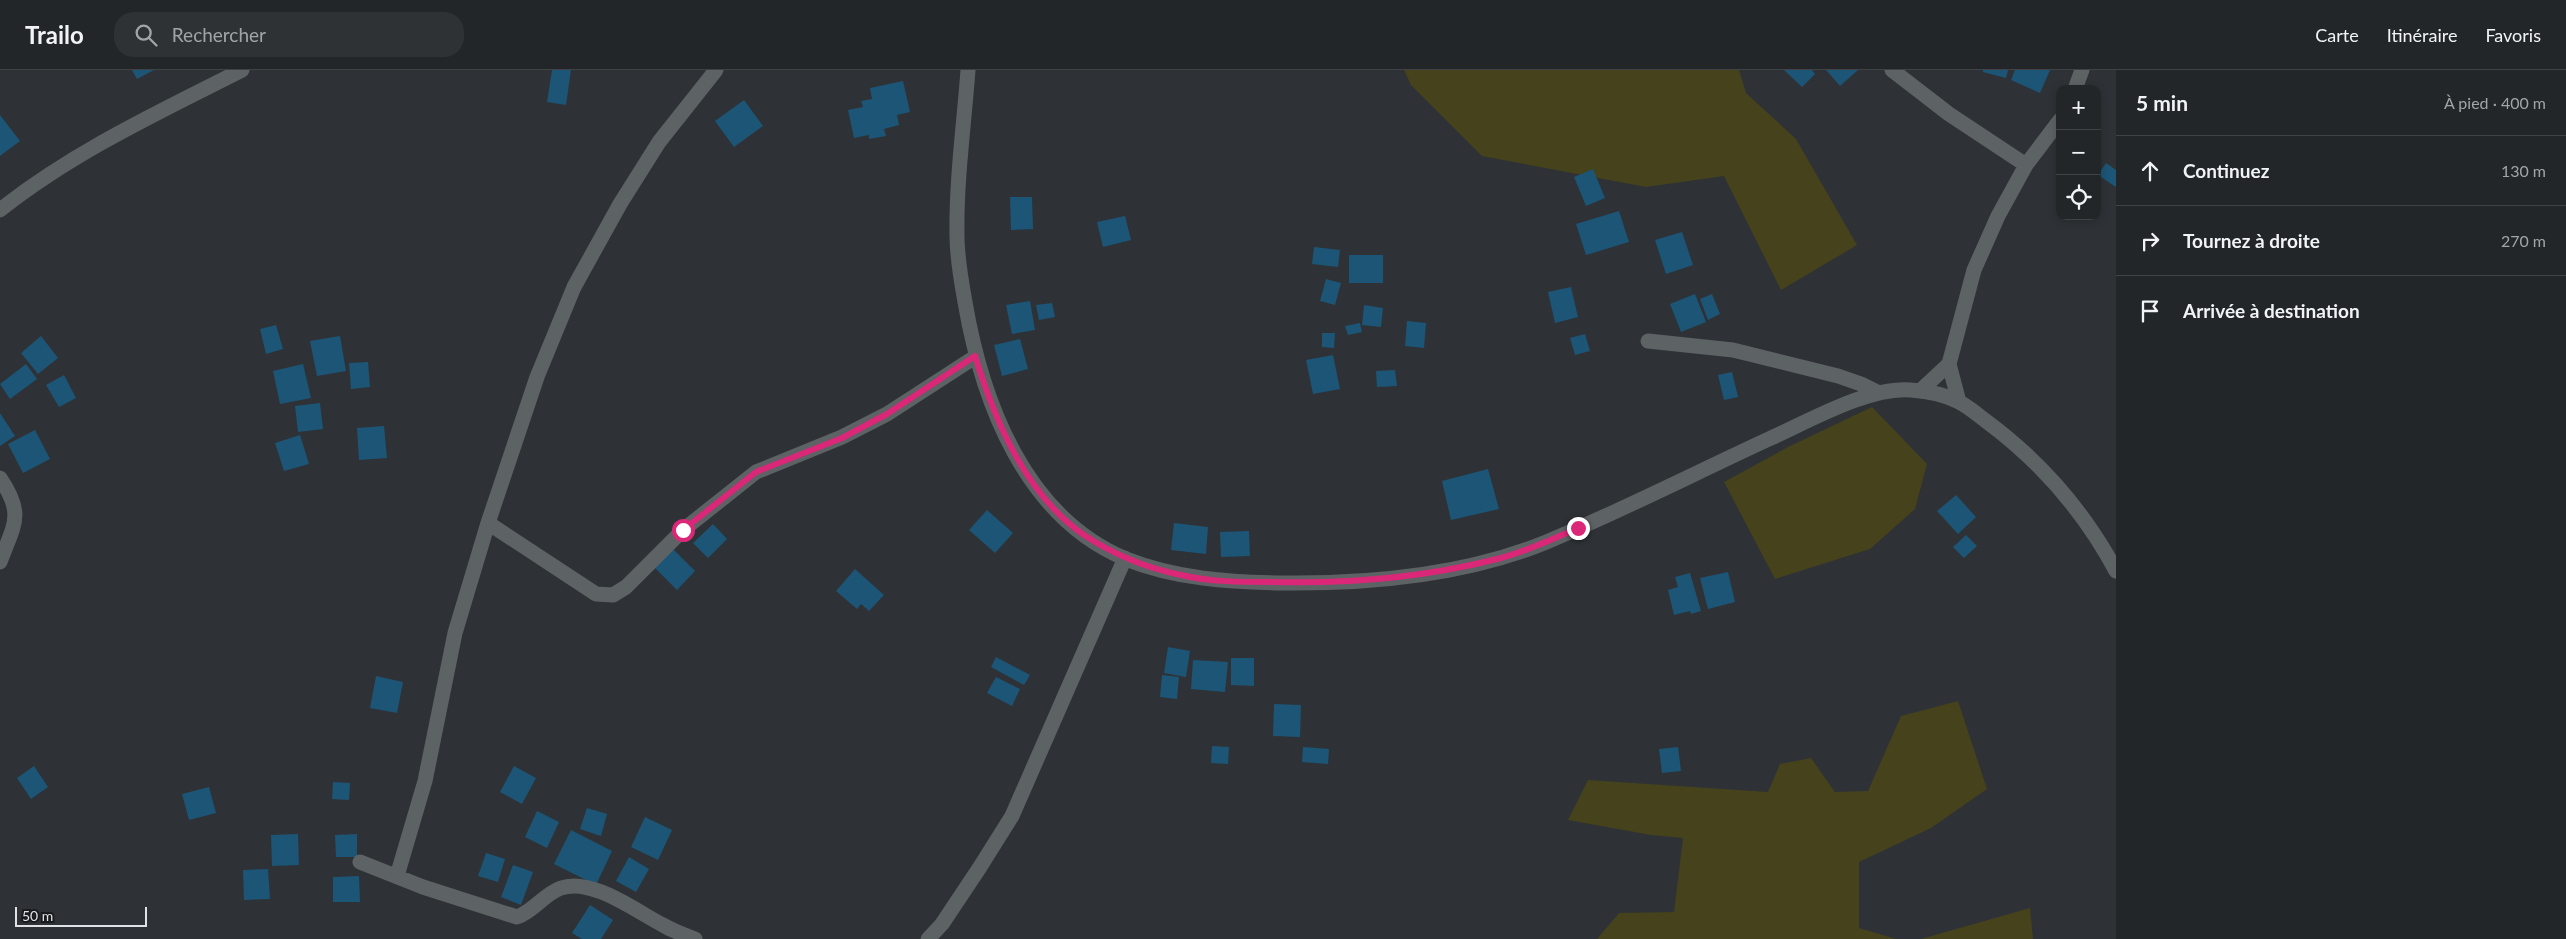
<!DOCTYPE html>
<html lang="fr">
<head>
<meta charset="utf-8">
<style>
	:root { --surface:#222628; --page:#2e3234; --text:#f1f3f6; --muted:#a2a5a8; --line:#3f4345 }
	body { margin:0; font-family:Lato,sans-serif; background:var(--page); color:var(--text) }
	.controls { position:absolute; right:15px; top:15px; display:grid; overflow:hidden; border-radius:10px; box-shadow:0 2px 8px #0003 }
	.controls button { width:45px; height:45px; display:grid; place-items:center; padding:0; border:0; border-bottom:1px solid var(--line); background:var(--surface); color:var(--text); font:25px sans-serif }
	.scale { position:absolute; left:15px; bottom:12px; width:132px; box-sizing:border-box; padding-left:5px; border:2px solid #e0e3e5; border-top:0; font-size:14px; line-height:18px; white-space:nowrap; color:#e0e3e5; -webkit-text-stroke:4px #181a1b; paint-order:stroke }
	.stop { position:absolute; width:15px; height:15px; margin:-11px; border:4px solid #db2777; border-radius:50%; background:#fff }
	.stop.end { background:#db2777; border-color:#fff; box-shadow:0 1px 5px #0008 }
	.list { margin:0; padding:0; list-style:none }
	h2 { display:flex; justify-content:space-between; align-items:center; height:65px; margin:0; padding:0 20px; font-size:21px }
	h2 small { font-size:16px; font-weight:400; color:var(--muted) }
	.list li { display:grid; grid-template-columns:32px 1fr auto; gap:15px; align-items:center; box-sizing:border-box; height:70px; padding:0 20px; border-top:1px solid var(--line) }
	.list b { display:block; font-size:19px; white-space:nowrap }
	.list em { font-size:16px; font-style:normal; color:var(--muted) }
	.icon { flex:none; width:28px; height:28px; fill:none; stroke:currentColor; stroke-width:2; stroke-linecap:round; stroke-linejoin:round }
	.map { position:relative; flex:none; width:2116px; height:869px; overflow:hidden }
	header { display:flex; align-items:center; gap:30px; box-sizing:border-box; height:70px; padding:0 25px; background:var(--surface); border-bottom:1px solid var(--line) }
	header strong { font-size:24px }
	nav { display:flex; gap:28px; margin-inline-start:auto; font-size:18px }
	.search { width:350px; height:45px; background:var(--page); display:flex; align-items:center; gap:12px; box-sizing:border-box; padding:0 18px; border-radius:20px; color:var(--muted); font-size:19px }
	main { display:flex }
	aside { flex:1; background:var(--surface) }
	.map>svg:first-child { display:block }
</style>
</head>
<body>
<header>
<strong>Trailo</strong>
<div class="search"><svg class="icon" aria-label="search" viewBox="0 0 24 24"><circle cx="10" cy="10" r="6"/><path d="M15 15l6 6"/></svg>Rechercher</div>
<nav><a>Carte</a><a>Itinéraire</a><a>Favoris</a></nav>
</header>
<main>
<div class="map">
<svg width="2116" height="869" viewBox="0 0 2116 869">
	<rect width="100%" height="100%" fill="#2e3236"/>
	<path fill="#45421c" d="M1404,0H1739L1746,23L1796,69L1857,175L1781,220L1724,106L1646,117L1482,86L1411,15Z
		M1872,337L1927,394L1915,439L1870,479L1775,509L1724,412L1788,377Z
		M1958,631L1987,719L1931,758L1859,792V858L1896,869H1597L1619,843L1674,842L1683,768L1651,765L1568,750L1588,710L1768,722L1780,694L1811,688L1835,722L1868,721L1901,646Z
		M2030,838L2033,869H1921Z"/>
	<path fill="#1c5576" d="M132,0H154L137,9Z
		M552,0H571L566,35L547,32Z
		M1784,0H1812L1815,4L1802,17Z
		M1826,0H1858L1840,16Z
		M1983,0H2008L2006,8L1983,2Z
		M2015,0H2050L2040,23L2011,10Z
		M903,11L910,42L897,45L899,55L884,59L886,66L869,69V65L854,68L848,40L863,37L861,31L872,29L870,18Z
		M744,30L763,56L734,77L715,51Z
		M0,45L20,71L0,86Z
		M2106,93L2116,100V117L2098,105Z
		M1593,99L1605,128L1586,136L1574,107Z
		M1010,127H1032L1033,159L1011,160Z
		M1619,141L1629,172L1586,185L1576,154Z
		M1125,146L1131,170L1103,177L1097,152Z
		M1682,162L1693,195L1666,204L1655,170Z
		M1314,177L1340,180L1338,197L1312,194Z
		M1349,185H1383V213H1349Z
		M1326,209L1341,213L1335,235L1320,231Z
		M1571,217L1578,247L1555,253L1548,222Z
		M1695,224L1706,252L1681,262L1670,234Z
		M1712,224L1720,244L1708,250L1700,229Z
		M1030,231L1035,260L1012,264L1006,235Z
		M1052,233L1055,247L1039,250L1036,235Z
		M1364,235L1383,238L1381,257L1362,255Z
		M1407,251L1426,253L1424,278L1405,276Z
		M1360,253L1362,262L1348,265L1345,256Z
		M276,255L283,279L266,284L260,259Z
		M1322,263H1335L1334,278L1322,277Z
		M1585,264L1590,281L1575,285L1570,268Z
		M41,266L58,288L38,304L21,283Z
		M340,266L346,301L317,306L310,271Z
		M1020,269L1028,299L1002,306L994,275Z
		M1333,285L1340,319L1313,324L1306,290Z
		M368,292L370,317L351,319L349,293Z
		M26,294L37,309L10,329L0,314Z
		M303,294L311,328L280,334L273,301Z
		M1395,300L1397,316L1377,317L1376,301Z
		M1732,302L1738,327L1724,330L1718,305Z
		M64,305L76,328L59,337L46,315Z
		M320,333L323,359L298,362L295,336Z
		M0,343L15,366L0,376Z
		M384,356L387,388L359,390L357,358Z
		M35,360L50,389L23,403L8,374Z
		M300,365L309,394L284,401L275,373Z
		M1488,399L1499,439L1451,450L1442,411Z
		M1956,425L1976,447L1958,464L1937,441Z
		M987,440L1013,463L995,483L969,460Z
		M1174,453L1208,457L1206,484L1171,480Z
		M713,454L727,469L708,488L693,473Z
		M1249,461L1250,486L1221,487L1220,462Z
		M1966,465L1977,476L1964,488L1953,477Z
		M672,478L695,501L677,520L653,496Z
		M855,499L884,525L869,541L861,534L857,539L836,521Z
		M1728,502L1735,532L1708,539L1700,508Z
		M1690,503L1701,541L1691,544L1690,541L1674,545L1668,520L1678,517L1675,507Z
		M1168,577L1190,581L1186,607L1164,603Z
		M996,587L1030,605L1024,615L991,597Z
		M1231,588H1254V616L1231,615Z
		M1193,590L1228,592L1225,622L1191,619Z
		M1162,605L1179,607L1177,629L1160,627Z
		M376,606L403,612L397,643L370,638Z
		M996,607L1020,619L1012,636L987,623Z
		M1274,634L1301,635L1300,667L1273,666Z
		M1212,676L1229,677L1228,694L1211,693Z
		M1303,677L1329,679L1328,694L1302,692Z
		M1678,677L1681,701L1662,703L1659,679Z
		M34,696L48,717L31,729L17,708Z
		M514,696L536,708L522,734L500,722Z
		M333,712L350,713L349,730L332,729Z
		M209,717L216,743L189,750L182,724Z
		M587,738L607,744L601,766L580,759Z
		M537,741L559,752L547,778L525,767Z
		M645,747L672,760L658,790L631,777Z
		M571,760L612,781L596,815L554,794Z
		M298,764L299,795L272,796L271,765Z
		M357,764V787H336L335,765Z
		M486,783L505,789L498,812L478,806Z
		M629,787L649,799L636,822L616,811Z
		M513,795L533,802L521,835L501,827Z
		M268,799L270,829L244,830L243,800Z
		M359,806L360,832H333V807Z
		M590,835L613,850L601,869H582L572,863Z"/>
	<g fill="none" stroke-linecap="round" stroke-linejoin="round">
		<path stroke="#5d6265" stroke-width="15" d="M968,0C964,55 956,111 957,166C957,188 961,210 965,232C982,332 1025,447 1126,489C1176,509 1229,512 1282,513C1369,514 1462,506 1544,473C1621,441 1695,403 1771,368C1809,351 1870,316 1911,320C1926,321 1946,325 1959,332C1969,337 1978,345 1986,351C2040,391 2085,443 2116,501
			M1892,0L1949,44L2026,95
			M2075,19L2082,0
			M0,140C73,82 159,42 242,0
			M1648,271L1733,280L1838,306L1861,314L1877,322
			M1920,321L1949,294
			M1959,332L1949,294L1974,200L1998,146L2026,95L2060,50
			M0,408C25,445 14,454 0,492
			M488,453L596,524L613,525L626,517L683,460L756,402L842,367L887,344L975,287
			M360,792L423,817L517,847C534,841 544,824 561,818C592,807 637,842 663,855C673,861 684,865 695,869
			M397,806L425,711L455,563L488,453L537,307L574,217L620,134L659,72L716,0
			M928,869L942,854L980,797L1012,746L1125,488"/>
	</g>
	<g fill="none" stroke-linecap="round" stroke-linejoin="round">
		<path stroke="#db2777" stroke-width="6" d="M683,460L756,402L842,368L887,344L975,286C995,351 1026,425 1084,465C1113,484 1146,498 1181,505C1210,512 1241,512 1271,512C1346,514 1420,508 1493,490C1522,483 1550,470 1578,458"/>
	</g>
</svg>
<div class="controls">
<button>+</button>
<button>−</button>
<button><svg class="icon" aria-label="locate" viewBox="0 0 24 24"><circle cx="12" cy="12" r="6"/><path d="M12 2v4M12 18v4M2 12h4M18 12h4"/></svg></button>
</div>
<div class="scale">50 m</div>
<div class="stop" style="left:683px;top:460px"></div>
<div class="stop end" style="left:1578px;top:458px"></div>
</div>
<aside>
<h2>5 min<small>À pied · 400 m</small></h2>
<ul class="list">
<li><svg class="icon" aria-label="ahead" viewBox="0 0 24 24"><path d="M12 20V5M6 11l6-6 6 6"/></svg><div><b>Continuez</b></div><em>130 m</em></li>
<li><svg class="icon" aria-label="right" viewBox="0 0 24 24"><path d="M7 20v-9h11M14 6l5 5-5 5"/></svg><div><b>Tournez à droite</b></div><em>270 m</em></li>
<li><svg class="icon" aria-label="arrive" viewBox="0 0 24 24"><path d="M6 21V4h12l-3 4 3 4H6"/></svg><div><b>Arrivée à destination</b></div></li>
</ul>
</aside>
</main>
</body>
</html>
